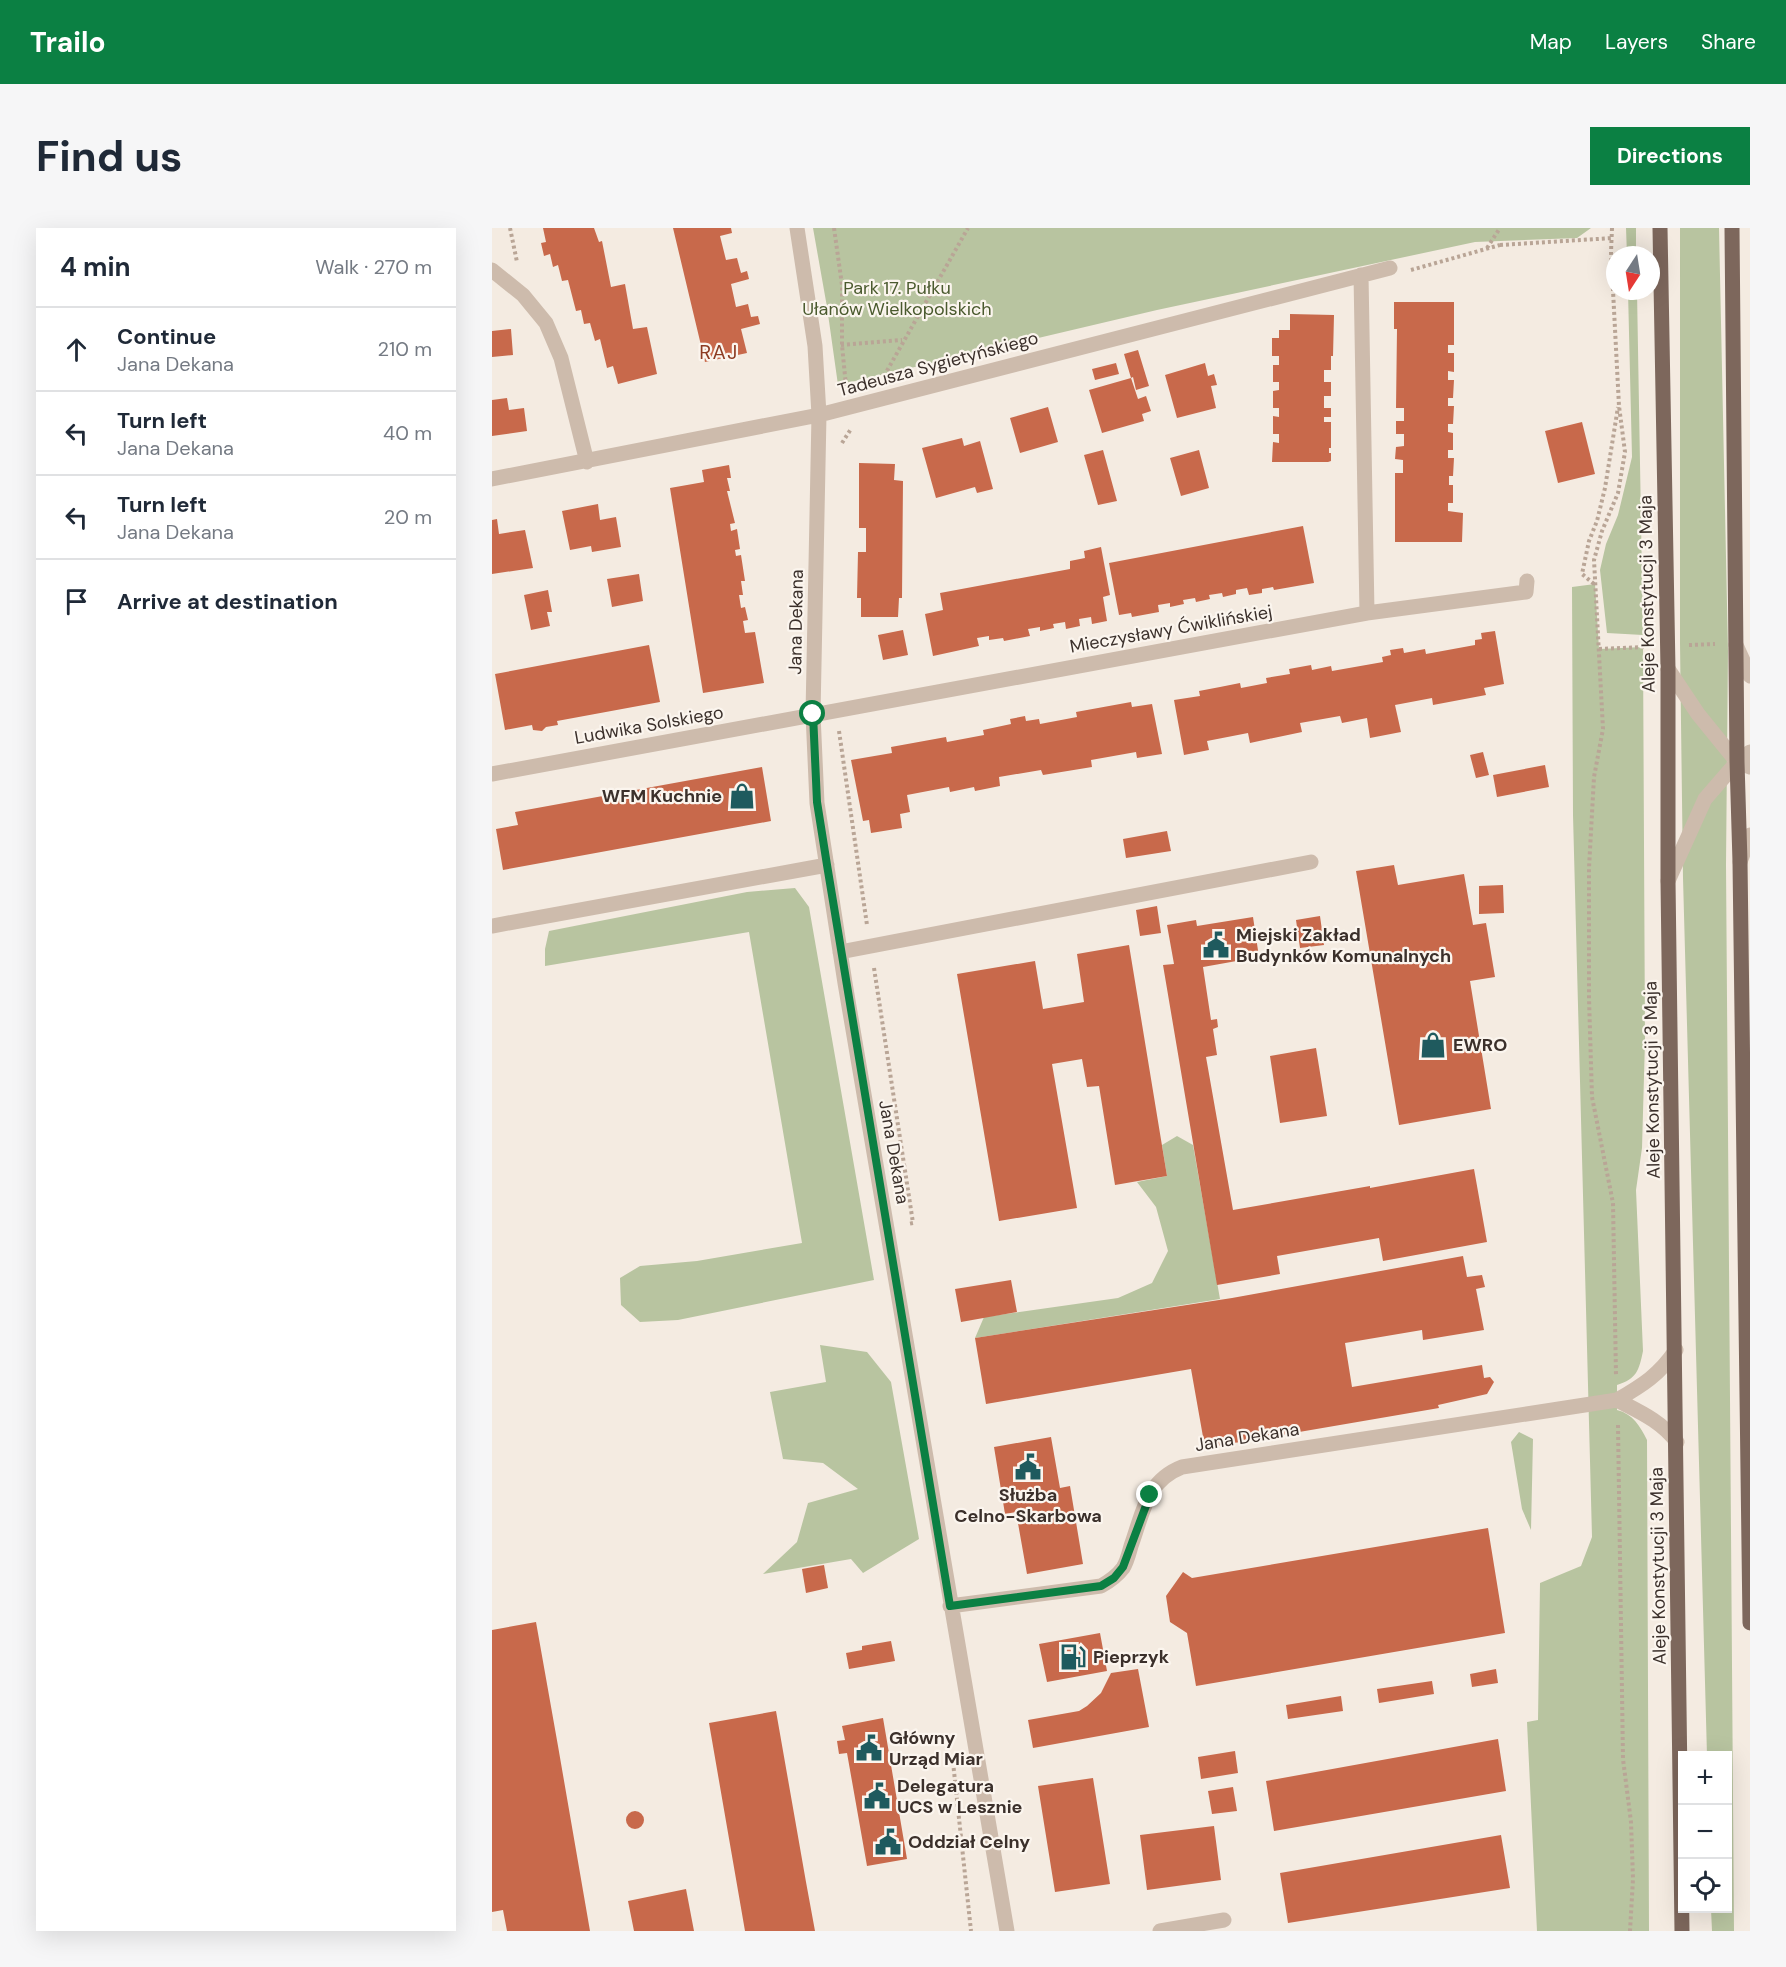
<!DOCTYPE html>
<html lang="en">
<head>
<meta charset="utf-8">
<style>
	:root { --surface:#fff; --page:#f6f6f7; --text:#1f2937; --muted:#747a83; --line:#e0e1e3; --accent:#0b8043 }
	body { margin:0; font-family:"DM Sans",sans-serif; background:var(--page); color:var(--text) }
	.controls { position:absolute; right:18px; bottom:18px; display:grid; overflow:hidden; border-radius:0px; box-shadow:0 6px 24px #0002 }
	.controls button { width:54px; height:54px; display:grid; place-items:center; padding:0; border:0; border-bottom:2px solid var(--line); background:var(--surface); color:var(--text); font:30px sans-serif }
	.compass { position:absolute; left:1114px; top:18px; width:54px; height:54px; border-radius:50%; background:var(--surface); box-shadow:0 6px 24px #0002; rotate:192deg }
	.stop { position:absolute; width:18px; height:18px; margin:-14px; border:4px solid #0b8043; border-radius:50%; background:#fff }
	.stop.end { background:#0b8043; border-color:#fff; box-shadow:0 2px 6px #0008 }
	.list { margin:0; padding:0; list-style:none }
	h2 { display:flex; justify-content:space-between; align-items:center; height:78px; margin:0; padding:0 24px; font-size:26px }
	h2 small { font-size:20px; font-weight:400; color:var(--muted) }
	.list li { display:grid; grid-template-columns:39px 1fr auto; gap:18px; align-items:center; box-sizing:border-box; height:84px; padding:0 24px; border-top:2px solid var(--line) }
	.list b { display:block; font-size:22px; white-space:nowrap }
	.list p { margin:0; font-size:20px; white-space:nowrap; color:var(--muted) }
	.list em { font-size:20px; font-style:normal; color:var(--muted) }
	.icon { flex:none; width:33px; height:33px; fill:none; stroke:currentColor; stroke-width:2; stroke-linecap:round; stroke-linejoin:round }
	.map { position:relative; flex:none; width:1258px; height:1703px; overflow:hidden; border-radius:0px }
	header { display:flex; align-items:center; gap:36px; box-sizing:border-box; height:84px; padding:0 30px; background:var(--accent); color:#fff }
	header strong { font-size:28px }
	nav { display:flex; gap:33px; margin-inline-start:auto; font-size:21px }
	.intro { display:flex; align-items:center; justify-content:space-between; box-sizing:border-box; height:144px; padding:0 36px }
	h1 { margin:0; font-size:42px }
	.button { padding:15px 27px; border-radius:0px; background:var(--accent); color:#fff; font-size:21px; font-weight:700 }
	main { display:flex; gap:36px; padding:0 36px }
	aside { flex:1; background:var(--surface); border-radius:0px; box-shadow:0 6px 24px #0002 }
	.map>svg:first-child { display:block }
</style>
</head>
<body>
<header>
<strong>Trailo</strong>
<nav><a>Map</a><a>Layers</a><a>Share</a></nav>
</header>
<div class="intro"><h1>Find us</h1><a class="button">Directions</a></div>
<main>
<aside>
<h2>4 min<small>Walk · 270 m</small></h2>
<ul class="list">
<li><svg class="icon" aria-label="ahead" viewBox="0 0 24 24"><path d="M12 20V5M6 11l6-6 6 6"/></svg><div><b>Continue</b><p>Jana Dekana</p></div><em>210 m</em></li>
<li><svg class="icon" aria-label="left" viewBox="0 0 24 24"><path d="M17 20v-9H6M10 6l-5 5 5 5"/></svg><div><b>Turn left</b><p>Jana Dekana</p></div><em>40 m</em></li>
<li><svg class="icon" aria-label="left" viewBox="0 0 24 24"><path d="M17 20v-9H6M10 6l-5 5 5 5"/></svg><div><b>Turn left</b><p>Jana Dekana</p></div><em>20 m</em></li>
<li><svg class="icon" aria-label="arrive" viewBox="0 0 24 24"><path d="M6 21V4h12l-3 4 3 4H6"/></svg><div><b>Arrive at destination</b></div></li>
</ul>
</aside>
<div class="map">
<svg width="1258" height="1703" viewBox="0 0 1258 1703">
	<rect width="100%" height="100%" fill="#f4ebe1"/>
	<path fill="#b8c4a0" d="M321,0H1099L1085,10L983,14L665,82L346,157L335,79Z
		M1134,0H1144V27H1135Z
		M1188,0H1227L1236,423L1234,637L1242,1703H1220L1219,1681L1236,1680V1528L1215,1527L1191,650L1188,415Z
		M1136,63H1145L1151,407L1115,405L1108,342L1114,316L1126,287L1140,229Z
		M1103,356L1107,421L1151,419L1153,813L1150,920L1144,962L1151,1123C1147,1142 1145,1151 1125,1157V1182C1141,1186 1148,1198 1155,1212L1157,1703H1045L1035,1494L1046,1492L1048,1355L1089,1338L1100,1309L1081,587L1080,359Z
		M303,660L317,679L382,1052L186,1092L148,1094L129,1077L128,1050L148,1038L205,1033L310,1015L257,704L53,738V721L57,703L255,664Z
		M685,908L701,917L728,1071L483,1110L492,1089L626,1070L660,1055L676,1023L664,979L645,954L675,948L670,917Z
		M328,1117L375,1124L399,1154L427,1311L371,1345L359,1331L271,1346L305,1314L316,1275L366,1261L331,1235L291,1231L278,1164L334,1154Z
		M1027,1204L1041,1211L1039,1302L1030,1281L1019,1214Z"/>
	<path fill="#c8694b" d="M51,0H102L107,14L110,13L119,59L133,56L141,101L155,99L165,146L126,156L121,138L115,140L108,111L103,113L98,95L92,96L89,82L84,83L76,52L70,53L66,37L61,39L58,26L52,28L49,15L54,14Z
		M181,0H239L240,5L228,8L234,32L245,30L249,45L255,43L257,51L239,56L244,79L256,76L259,89L266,88L268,96L249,101L255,125L213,134Z
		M902,74H962V117H956V125H962V144L956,143V152H962L961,170H956V178H962L961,196H956V204L961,205V222H956V230H962L961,248H957V257H961V275H956V283L971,285L970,314H903V245H911V232L903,231L904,219L912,218V206H904V193H912V180H904L905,101H902Z
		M798,86L842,87L841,128H839V142H832V154H839V168H832V180H839V189H832V194H839V220H837V225H839V233L836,234H780L781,214L787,215V206H781V188L787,189V180H781V163L787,162V154H781V137H787V128H780V110H787V102H798Z
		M19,101L21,127L0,129V103Z
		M646,122L657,158L644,162L641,149L639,150L632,126Z
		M624,135L627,146L603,152L600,141Z
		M713,135L716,148L722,146L725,157L719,158L724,180L685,190L673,147Z
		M639,150L646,171L654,168L659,183L650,186L652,193L610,205L597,162Z
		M15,170L17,182L32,180L35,203L0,208V172Z
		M556,179L566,214L528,225L518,190Z
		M1090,194L1103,246L1066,255L1053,203Z
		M470,210L472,218L488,213L501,261L485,265L483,259L444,270L430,220Z
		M611,222L625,273L606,277L592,227Z
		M707,222L717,260L689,268L678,230Z
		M367,235L403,236L402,252L411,253L410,370H407L406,389H369V370H365L366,324H374V300H367Z
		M237,237L239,250H235L238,263H235L243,295L238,296L239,303L245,301L248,321L243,322L244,328L249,327L253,353H249L251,367H247L249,380L253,379L256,392L251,393L253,405L263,404L272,455L211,465L178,260L212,254L210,242Z
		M106,276L108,292L124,289L129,319L100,324L99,318L78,322L70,283Z
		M5,291L7,306L33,302L41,340L0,346V292Z
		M811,298L822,355L782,362L781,359L770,361V365L757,367L755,360L744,362V366L731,369L730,365L717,367L718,371L704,374L703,370L691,372L692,376L678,379V375L666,377L667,384L640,389L639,385L627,387L617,335Z
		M609,319L618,367L611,369L615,393L600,396L599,389L587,391L588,398L574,401L573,394L561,396L562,400L548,403V399L536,401L538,408L512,413L511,410L497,412V408L485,410L487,418L441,428L433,386L451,382L448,365L578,341V333L593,330L592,323Z
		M147,346L151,373L120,379L115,351Z
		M56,362L60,384H55L58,398L39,402L32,367Z
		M411,402L416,427L391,432L386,407Z
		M1003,403L1012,456L992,460L994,467L941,477L940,470L903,477L909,504L878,510L875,490L850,495L848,488L808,495L810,504L758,515L756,505L715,513L717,522L692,527L682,472L708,468L707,463L728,459L748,455L749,460L775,455L774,450L798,446L797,441L819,437L820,442L839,438L840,443L891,434L890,429L899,427L898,422L911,420L912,425L933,421L934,426L983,417V412L990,411L989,405Z
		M157,417L168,474L65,493L66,497L54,499L50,503L41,502L40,497L13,502L3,446Z
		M639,474L640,479L660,476L670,526L645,530L644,524L599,532L600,539L551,547L549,542L507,549L508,558L483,563L482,559L458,564L457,559L415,567L418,584L408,586L410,600L379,605L377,592L371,593L359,532L400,525L399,519L454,509L455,514L492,507L491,502L519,496L518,491L533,488L534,493L547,491L548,496L585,489L584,484Z
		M991,524L997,547L984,550L978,527Z
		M1053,537L1057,559L1005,569L1001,547Z
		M270,539L279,593L11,642L4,601L26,597L23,584Z
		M675,603L679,623L634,630L631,611Z
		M902,637L906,657L972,646L981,697L994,695L1003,749L978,753L999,881L907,897L864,643Z
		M1011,657L1012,685L987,686V658Z
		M665,678L669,705L648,708L644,682Z
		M828,688L832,717L808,720L804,692Z
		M761,689L767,729L711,739L719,792L725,791L726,799L721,801L725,827L714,829L741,982L878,958V960L982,941L995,1014L891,1033L887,1010L785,1028L788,1046L725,1057L671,737L682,736L675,697L704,692L705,698Z
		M637,717L675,948L623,957L607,858L595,859L590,831L560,836L585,980L507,993L465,746L543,733L551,781L592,774L585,726Z
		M824,820L835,888L788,895L778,828Z
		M971,1028L975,1049L990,1047L993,1059L984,1061L992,1102L931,1112L930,1102L853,1115L860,1159L990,1137L992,1150L998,1149L1002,1154L995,1166L946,1177L947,1180L713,1220L699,1141L494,1176L483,1110L740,1070Z
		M519,1052L525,1084L469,1094L463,1061Z
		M559,1209L568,1260L578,1258L591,1336L535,1346L524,1284L513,1286L502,1219Z
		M996,1300L1013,1405L704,1458L695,1405L678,1394L674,1368L691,1344L700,1350Z
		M332,1337L336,1360L314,1365L310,1341Z
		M44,1394L66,1518L98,1703H15L11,1682L0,1684V1402Z
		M608,1405L615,1443L555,1454L547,1416Z
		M399,1413L403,1433L357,1441L354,1425L370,1422V1418Z
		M646,1441L657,1499L541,1520L536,1492L587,1483L595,1478L609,1465L619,1445Z
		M1004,1441L1006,1455L980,1459L978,1446Z
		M940,1453L942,1466L887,1475L885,1461Z
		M849,1468L851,1483L796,1491L794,1477Z
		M284,1483L314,1654L323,1703H253L217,1495Z
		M391,1490L415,1631L375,1638L355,1525L347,1526L345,1513L353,1512L350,1498Z
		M1006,1511L1014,1563L782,1603L774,1553Z
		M743,1523L746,1545L709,1551L706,1529Z
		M601,1550L618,1656L563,1664L546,1558Z
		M741,1559L745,1583L720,1586L716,1563Z
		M134 1592a9 9 0 1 1 18 0a9 9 0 1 1-18 0Z
		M722,1598L729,1652L655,1662L648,1607Z
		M1009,1607L1018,1660L796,1695L788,1645Z
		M194,1661L202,1703H142L136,1673Z"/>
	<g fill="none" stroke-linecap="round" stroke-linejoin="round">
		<path stroke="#b9a596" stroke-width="4" stroke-dasharray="3 3" stroke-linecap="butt" d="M18,0L25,34
			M342,0L350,57V117L354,158
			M1120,0L1119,24L1127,178L1133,224L1126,265L1110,303L1102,332L1111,501L1102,549L1097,640V770L1100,869L1121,975L1124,1148
			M1008,17L1121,10
			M995,20L1008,0
			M919,42L1008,17
			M349,117L410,112
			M392,148L476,0
			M350,215L359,201
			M1102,356L1090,346L1097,313L1105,293L1113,260L1126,179
			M1197,417L1223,416
			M1107,421L1154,419
			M347,503L375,697
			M382,740L421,995L416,996
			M1126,1197L1131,1531L1139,1594L1141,1651L1138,1703
			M461,1534L479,1703"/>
		<path stroke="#cdbbac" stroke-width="15" d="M305,0L323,118L327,187L321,486L325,575L353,755L515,1703
			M0,42L31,67L54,95L69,130L95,234
			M869,47L875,385
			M0,251L327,187L898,40
			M1244,417L1258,448
			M1176,441L1206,486L1245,534L1258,539
			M0,546L875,385L1034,364L1035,353
			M1248,634L1258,607
			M1176,653L1213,571L1245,534L1258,524
			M0,698L335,637
			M348,724L819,634
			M1125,1172C1148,1184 1169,1193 1185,1214
			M458,1378L609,1358C618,1353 625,1348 631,1340C635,1334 637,1325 639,1318C651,1285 654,1253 690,1239L1125,1172C1151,1157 1167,1147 1184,1122
			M668,1703L732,1692"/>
		<path stroke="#7d675c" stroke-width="15" d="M1168,0L1176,441V653L1190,1703
			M1240,0L1245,534L1248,634L1258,1395"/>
	</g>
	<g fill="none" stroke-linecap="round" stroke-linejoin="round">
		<path stroke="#0b8043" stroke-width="8" d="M321,486L325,574L335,637L458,1378L609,1358L622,1350L631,1339L658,1267"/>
	</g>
	<defs>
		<g id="shop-bare" transform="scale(2.07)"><path d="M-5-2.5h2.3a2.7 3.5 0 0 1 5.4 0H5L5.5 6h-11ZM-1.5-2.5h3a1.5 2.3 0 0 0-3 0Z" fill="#1f5a5e" stroke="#fbf5ee" stroke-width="2.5" paint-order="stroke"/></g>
		<g id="civic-bare" transform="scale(2.07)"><path d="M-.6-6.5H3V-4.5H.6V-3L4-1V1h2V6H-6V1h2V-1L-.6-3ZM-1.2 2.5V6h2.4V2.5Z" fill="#1f5a5e" stroke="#fbf5ee" stroke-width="2.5" paint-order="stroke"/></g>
		<g id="fuel-bare" transform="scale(2.07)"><path d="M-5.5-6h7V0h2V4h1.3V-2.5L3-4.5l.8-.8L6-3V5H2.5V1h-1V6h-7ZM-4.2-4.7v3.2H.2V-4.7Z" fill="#1f5a5e" stroke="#fbf5ee" stroke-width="2.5" paint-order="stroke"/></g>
	</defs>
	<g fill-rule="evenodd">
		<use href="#shop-bare" x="250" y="568"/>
		<use href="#civic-bare" x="724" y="717"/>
		<use href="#shop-bare" x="941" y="817"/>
		<use href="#civic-bare" x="536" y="1239"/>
		<use href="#fuel-bare" x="581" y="1429"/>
		<use href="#civic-bare" x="377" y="1520"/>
		<use href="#civic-bare" x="385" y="1568"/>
		<use href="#civic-bare" x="396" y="1614"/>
	</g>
	<g text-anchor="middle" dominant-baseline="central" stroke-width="4.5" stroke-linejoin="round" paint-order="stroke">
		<g font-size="18" fill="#4a5a2e" stroke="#fbf5ee">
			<text x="405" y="60">Park 17. Pułku<tspan x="405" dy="21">Ułanów Wielkopolskich</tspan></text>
		</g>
		<g font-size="18" fill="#3b302b" stroke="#fbf5ee">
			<text transform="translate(446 136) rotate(-15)">Tadeusza Sygietyńskiego</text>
			<text transform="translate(1155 366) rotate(-91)">Aleje Konstytucji 3 Maja</text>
			<text transform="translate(304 394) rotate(-89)">Jana Dekana</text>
			<text transform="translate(679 401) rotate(-10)">Mieczysławy Ćwiklińskiej</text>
			<text transform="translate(157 497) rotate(-10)">Ludwika Solskiego</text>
			<text transform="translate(1160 852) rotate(-91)">Aleje Konstytucji 3 Maja</text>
			<text transform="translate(402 924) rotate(80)">Jana Dekana</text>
			<text transform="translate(755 1209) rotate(-9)">Jana Dekana</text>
			<text transform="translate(1166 1338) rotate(-91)">Aleje Konstytucji 3 Maja</text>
		</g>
		<g font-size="18" font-weight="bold" fill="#3b302b" stroke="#fbf5ee" text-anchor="start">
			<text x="230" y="568" text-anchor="end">WFM Kuchnie</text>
			<text x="744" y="707">Miejski Zakład<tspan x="744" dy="21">Budynków Komunalnych</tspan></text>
			<text x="961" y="817">EWRO</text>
			<text x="536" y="1267" text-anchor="middle">Służba<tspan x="536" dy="21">Celno-Skarbowa</tspan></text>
			<text x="601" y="1429">Pieprzyk</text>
			<text x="397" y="1510">Główny<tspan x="397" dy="21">Urząd Miar</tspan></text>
			<text x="405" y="1558">Delegatura<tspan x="405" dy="21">UCS w Lesznie</tspan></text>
			<text x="416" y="1614">Oddział Celny</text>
		</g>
		<g font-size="20" letter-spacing="1.5" fill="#8c3b22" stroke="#fbf5ee">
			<text x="227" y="124">RAJ</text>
		</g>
	</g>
</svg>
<div class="controls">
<button>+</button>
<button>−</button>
<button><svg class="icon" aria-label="locate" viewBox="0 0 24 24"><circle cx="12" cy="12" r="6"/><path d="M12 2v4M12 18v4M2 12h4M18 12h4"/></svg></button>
</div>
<svg class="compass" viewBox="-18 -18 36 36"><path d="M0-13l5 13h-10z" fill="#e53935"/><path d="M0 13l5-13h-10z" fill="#747a83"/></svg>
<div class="stop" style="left:321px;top:486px"></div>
<div class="stop end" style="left:658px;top:1267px"></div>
</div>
</main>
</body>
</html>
